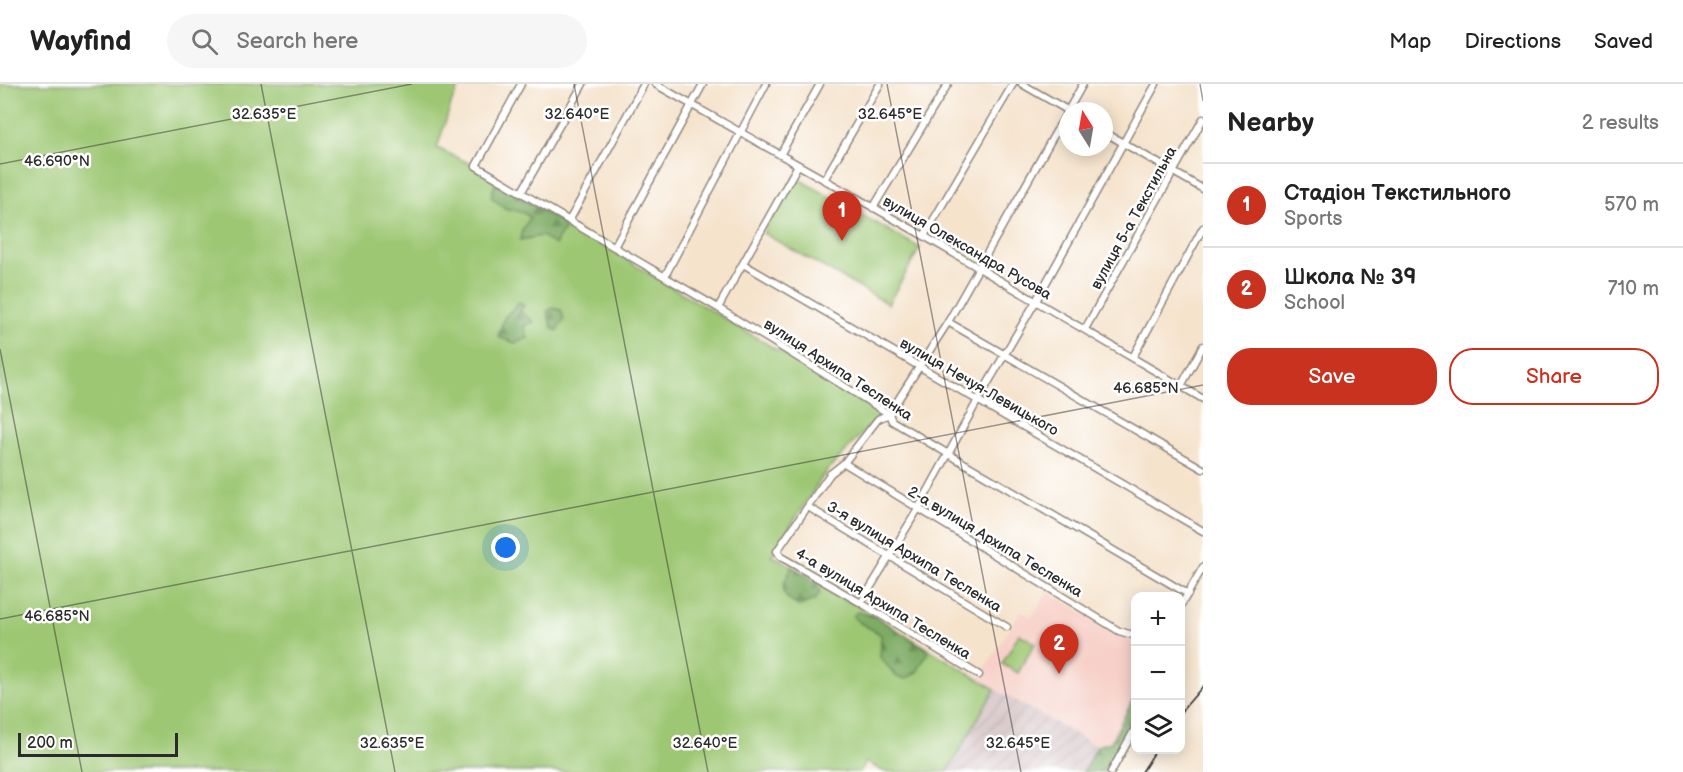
<!DOCTYPE html>
<html lang="en">
<head>
<meta charset="utf-8">
<style>
	:root { --surface:#fff; --page:#f6f6f6; --text:#222; --muted:#767676; --line:#e0e0e0; --accent:#c8321e }
	body { margin:0; font-family:"Balsamiq Sans",sans-serif; background:var(--page); color:var(--text) }
	.controls { position:absolute; right:18px; bottom:18px; display:grid; overflow:hidden; border-radius:12px; box-shadow:0 3px 15px #0003 }
	.controls button { width:54px; height:54px; display:grid; place-items:center; padding:0; border:0; border-bottom:2px solid var(--line); background:var(--surface); color:var(--text); font:30px sans-serif }
	.compass { position:absolute; left:1059px; top:18px; width:54px; height:54px; border-radius:50%; background:var(--surface); box-shadow:0 3px 15px #0003; rotate:349deg }
	.scale { position:absolute; left:18px; bottom:15px; width:160px; box-sizing:border-box; padding-left:6px; border:3px solid #2b2b2b; border-top:0; font-size:16px; line-height:21px; white-space:nowrap; color:#2b2b2b; -webkit-text-stroke:4px #fff; paint-order:stroke }
	.you { position:absolute; left:506px; top:464px; width:21px; height:21px; margin:-15px; border:4px solid #fff; border-radius:50%; background:#1a73e8; box-shadow:0 0 0 9px #1a73e833 }
	.badge { display:grid; place-items:center; width:39px; height:39px; border-radius:50%; background:var(--accent); color:#fff; font-size:20px; font-weight:700 }
	.pin { position:absolute; translate:-50% -50px; filter:drop-shadow(0 2px 3px #0008) }
	.pin::after { content:''; position:absolute; top:32px; width:21px; height:18px; background:inherit; clip-path:polygon(0 0,100% 0,50% 100%) }
	.list { margin:0; padding:0; list-style:none }
	h2 { display:flex; justify-content:space-between; align-items:center; height:78px; margin:0; padding:0 24px; font-size:26px }
	h2 small { font-size:20px; font-weight:400; color:var(--muted) }
	.list li { display:grid; grid-template-columns:39px 1fr auto; gap:18px; align-items:center; box-sizing:border-box; height:84px; padding:0 24px; border-top:2px solid var(--line) }
	.list b { display:block; font-size:22px; white-space:nowrap }
	.list p { margin:0; font-size:20px; white-space:nowrap; color:var(--muted) }
	.list em { font-size:20px; font-style:normal; color:var(--muted) }
	.actions { display:flex; gap:12px; padding:18px 24px }
	.actions a { flex:1; padding:14px 0; border:2px solid var(--accent); border-radius:24px; text-align:center; font-size:21px; color:var(--accent) }
	.actions .main { background:var(--accent); color:#fff }
	.icon { flex:none; width:33px; height:33px; fill:none; stroke:currentColor; stroke-width:2; stroke-linecap:round; stroke-linejoin:round }
	.map { position:relative; flex:none; width:1203px; height:688px; overflow:hidden }
	header { display:flex; align-items:center; gap:36px; box-sizing:border-box; height:84px; padding:0 30px; background:var(--surface); border-bottom:2px solid var(--line) }
	header strong { font-size:28px }
	nav { display:flex; gap:33px; margin-inline-start:auto; font-size:21px }
	.search { width:420px; height:54px; background:var(--page); display:flex; align-items:center; gap:15px; box-sizing:border-box; padding:0 21px; border-radius:33px; color:var(--muted); font-size:22px }
	main { display:flex }
	aside { flex:1; background:var(--surface) }
	.map>svg:first-child { display:block }
</style>
</head>
<body>
<header>
<strong>Wayfind</strong>
<div class="search"><svg class="icon" aria-label="search" viewBox="0 0 24 24"><circle cx="10" cy="10" r="6"/><path d="M15 15l6 6"/></svg>Search here</div>
<nav><a>Map</a><a>Directions</a><a>Saved</a></nav>
</header>
<main>
<div class="map">
<svg width="1203" height="688" viewBox="0 0 1203 688">
	<defs>
		<pattern id="industrial-furrows" width="10" height="10" patternUnits="userSpaceOnUse" patternTransform="scale(1.5)"><rect width="10" height="10" fill="#d2bfc1"/><path d="M-1 1l2-2M0 10L10 0M9 11l2-2" fill="none" stroke="#b4a4a6"/></pattern>
		<pattern id="forest-firs" width="22" height="20" patternUnits="userSpaceOnUse" patternTransform="scale(1.5)"><rect width="22" height="20" fill="#7eac65"/><path d="M5 1l3.5 6h-7zM16 11l3.5 6h-7z" fill="#678c53"/></pattern>
	</defs>
	<rect width="100%" height="100%" fill="#fff"/>
	<filter id="ink" filterUnits="userSpaceOnUse"><feTurbulence type="fractalNoise" baseFrequency=".0167" numOctaves="2"/><feDisplacementMap in="SourceGraphic" scale="12" xChannelSelector="R" yChannelSelector="G"/><feConvolveMatrix kernelMatrix="1 2 1 2 8 2 1 2 1" color-interpolation-filters="sRGB"/></filter>
	<filter id="wash" filterUnits="userSpaceOnUse"><feTurbulence type="fractalNoise" baseFrequency=".008" numOctaves="4" result="noise"/><feDisplacementMap in="SourceGraphic" scale="24" xChannelSelector="R" yChannelSelector="G"/><feGaussianBlur stdDeviation="1.35" result="paint"/><feColorMatrix in="noise" values="0 0 0 0 0 0 0 0 0 0 0 0 0 0 0 0 0 1.4 0 .05"/><feComposite in="paint" operator="in"/></filter>
	<g filter="url(#wash)">
		<rect width="100%" height="100%" fill="#f5e3cc"/>
		<path fill="#f7d1c9" d="M1048,508L1135,560V633L1114,671L978,595L1021,527L1032,532Z"/>
		<path fill="url(#industrial-furrows)" d="M995,605L1097,662L1082,688H947Z"/>
		<path fill="#9dc773" stroke="#64794f" stroke-width="1.5" d="M0,0H461L452,17L437,64L473,81L475,85L882,329L825,389L771,472L780,475L995,605L947,688H884L866,678L860,688H0Z
			M795,93L920,164L888,220L763,149Z
			M1019,550L1035,559L1018,589L1002,580Z"/>
		<path fill="url(#forest-firs)" stroke="#546c48" stroke-width="1.5" d="M495,99L562,138L565,143L555,161L542,152L520,156L522,146L530,134L524,129L505,124L491,113Z
			M519,218L524,221L520,227L534,238L524,242L528,254L515,259L498,253L504,234Z
			M553,224L561,226L564,236L557,247L552,244L547,227Z
			M792,483C804,490 817,494 820,508L815,516L799,522C777,511 782,501 792,483Z
			M857,528L876,533L929,566L917,588L906,595L897,593L880,573L881,551C872,543 859,542 853,532Z
			M1135,612V633L1104,688H1083L1097,662L1111,658Z"/>
	</g>
	<g filter="url(#ink)">
		<g fill="none" stroke-linecap="round" stroke-linejoin="round">
			<g stroke="#90877c" stroke-width="9">
				<path id="minor" d="M521,0L476,82L718,224L889,330L892,337L1188,510
					M655,0L924,152L1203,315
					M1022,0L1069,27
					M1104,48L1203,105
					M780,71L820,0
					M824,96L880,0
					M521,109L583,0
					M873,124L948,0
					M569,137L644,0
					M924,152L1013,0
					M614,163L703,0
					M743,180L1203,447
					M665,192L766,0
					M718,224L798,81
					M948,238L1203,385
					M1085,245L1203,35
					M1133,273L1203,144
					M1181,302L1203,262
					M844,379L1119,547L1136,552
					M808,423L1007,543
					M861,519L918,425L978,316L1036,217L1156,0
					M1180,523L1203,483
					M979,591L861,519L781,473L777,467L830,390L844,379L878,335L889,330L948,238L1083,0
					M1111,688L1136,643"/>
			</g>
			<use href="#minor" stroke="#fff" stroke-width="6"/>
			<path stroke="#2b2b2b" stroke-width="1.5" d="M1180,629L1203,602
				M1142,688L1156,666"/>
		</g>
	</g>
	<path fill="none" stroke="#2b2b2b" stroke-width="1.5" stroke-opacity="0.45" d="M261,0L395,688M574,0L708,688M887,0L1021,688M1200,0L1203,17M0,80L412,0M0,265L82,688M0,535L1203,301"/>
	<g text-anchor="middle" dominant-baseline="central" stroke-width="5" stroke-linejoin="round" paint-order="stroke">
		<g font-size="15" fill="#2b2b2b" stroke="#fff">
			<text transform="translate(1134 134) rotate(-61)">вулиця 5-а Текстильна</text>
			<text transform="translate(967 164) rotate(30)">вулиця Олександра Русова</text>
			<text transform="translate(838 286) rotate(33)">вулиця Архипа Тесленка</text>
			<text transform="translate(979 303) rotate(30)">вулиця Нечуя-Левицького</text>
			<text transform="translate(995 458) rotate(31)">2-а вулиця Архипа Тесленка</text>
			<text transform="translate(914 473) rotate(31)">3-я вулиця Архипа Тесленка</text>
			<text transform="translate(883 520) rotate(31)">4-а вулиця Архипа Тесленка</text>
		</g>
	</g>
	<g font-size="15" text-anchor="middle" fill="#2b2b2b" stroke="#fff" stroke-width="5" stroke-linejoin="round" paint-order="stroke">
		<text x="577" y="35">32.640°E</text>
		<text x="890" y="35">32.645°E</text>
		<text x="264" y="35">32.635°E</text>
		<text x="57" y="82">46.690°N</text>
		<text x="1146" y="309">46.685°N</text>
		<text x="57" y="537">46.685°N</text>
		<text x="392" y="664">32.635°E</text>
		<text x="705" y="664">32.640°E</text>
		<text x="1018" y="664">32.645°E</text>
	</g>
</svg>
<div class="controls">
<button>+</button>
<button>−</button>
<button><svg class="icon" aria-label="layers" viewBox="0 0 24 24"><path d="M12 4l9 5-9 5-9-5zM3 14l9 5 9-5"/></svg></button>
</div>
<svg class="compass" viewBox="-18 -18 36 36"><path d="M0-13l5 13h-10z" fill="#e53935"/><path d="M0 13l5-13h-10z" fill="#767676"/></svg>
<div class="scale">200 m</div>
<div class="you"></div>
<div class="pin badge" style="left:842px;top:157px">1</div>
<div class="pin badge" style="left:1059px;top:590px">2</div>
</div>
<aside>
<h2>Nearby<small>2 results</small></h2>
<ul class="list">
<li><span class="badge">1</span><div><b>Стадіон Текстильного</b><p>Sports</p></div><em>570 m</em></li>
<li><span class="badge">2</span><div><b>Школа № 39</b><p>School</p></div><em>710 m</em></li>
</ul>
<div class="actions"><a class="main">Save</a><a>Share</a></div>
</aside>
</main>
</body>
</html>
